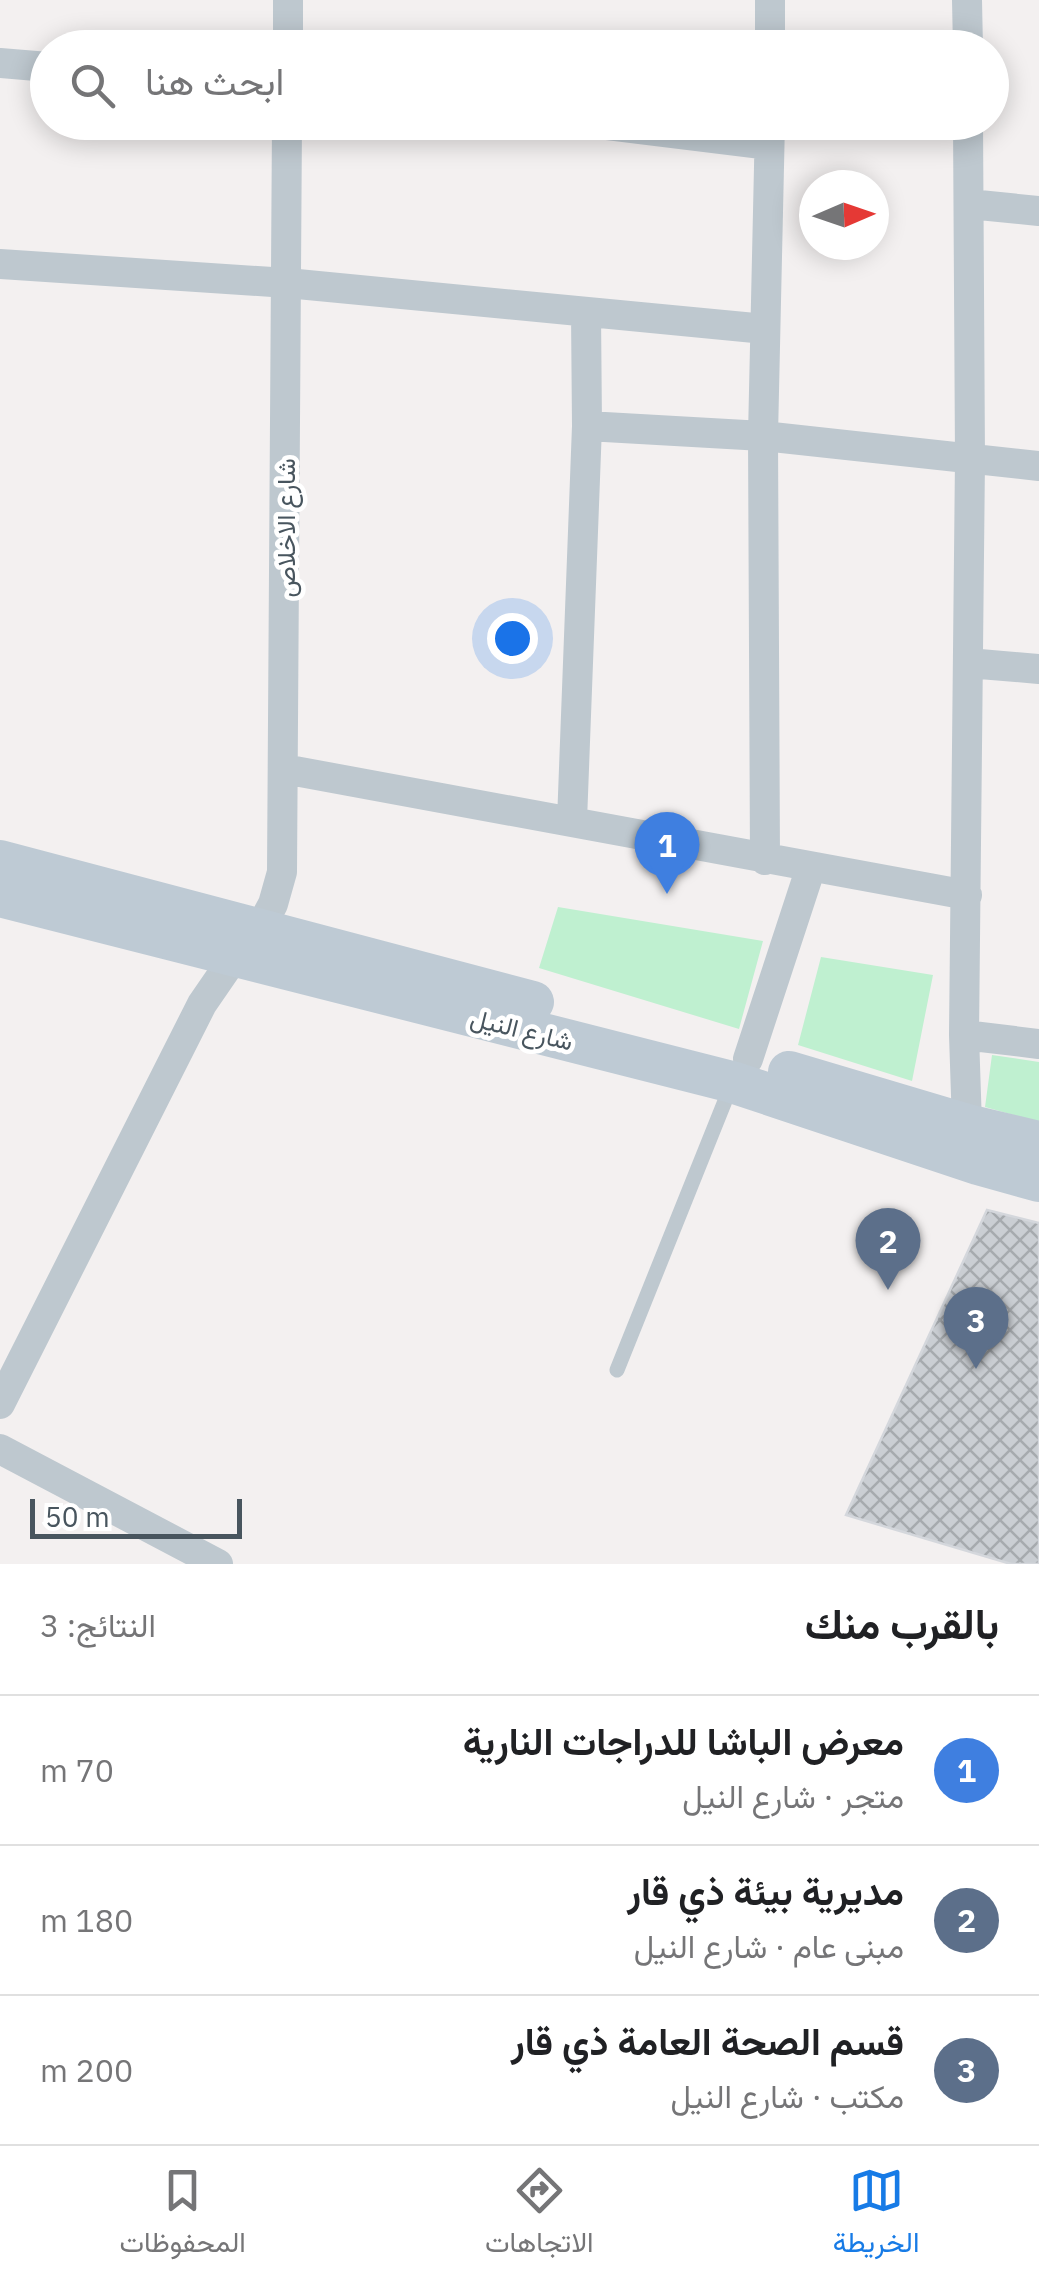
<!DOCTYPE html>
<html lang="ar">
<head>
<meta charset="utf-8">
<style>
	:root { --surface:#fff; --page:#f2f2f2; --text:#202124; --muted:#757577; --line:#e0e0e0; --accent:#177be6 }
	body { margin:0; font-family:"IBM Plex Sans",Vazirmatn,sans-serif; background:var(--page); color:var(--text); direction:rtl }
	.compass { position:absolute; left:799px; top:170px; width:90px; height:90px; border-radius:50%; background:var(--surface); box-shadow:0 5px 25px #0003; rotate:88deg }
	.scale { position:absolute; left:30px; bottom:25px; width:212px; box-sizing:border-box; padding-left:10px; border:5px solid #48555e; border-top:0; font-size:28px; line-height:35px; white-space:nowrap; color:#48555e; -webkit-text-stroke:8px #fff; paint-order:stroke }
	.you { position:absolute; left:512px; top:638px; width:35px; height:35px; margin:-25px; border:8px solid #fff; border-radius:50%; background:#1a73e8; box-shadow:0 0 0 15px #1a73e833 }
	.badge { display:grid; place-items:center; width:65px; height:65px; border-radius:50%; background:var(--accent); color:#fff; font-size:32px; font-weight:700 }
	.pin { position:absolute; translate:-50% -82px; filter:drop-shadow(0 2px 5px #0008) }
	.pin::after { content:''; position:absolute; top:52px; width:35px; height:30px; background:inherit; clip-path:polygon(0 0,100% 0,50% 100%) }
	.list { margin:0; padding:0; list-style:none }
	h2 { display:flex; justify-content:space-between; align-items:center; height:130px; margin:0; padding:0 40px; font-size:42px }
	h2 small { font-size:32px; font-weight:400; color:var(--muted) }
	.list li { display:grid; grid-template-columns:65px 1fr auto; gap:30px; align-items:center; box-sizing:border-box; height:150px; padding:0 40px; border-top:2px solid var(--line) }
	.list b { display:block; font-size:38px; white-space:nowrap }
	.list p { margin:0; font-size:32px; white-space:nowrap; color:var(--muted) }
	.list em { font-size:32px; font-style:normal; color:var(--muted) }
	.icon { flex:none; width:55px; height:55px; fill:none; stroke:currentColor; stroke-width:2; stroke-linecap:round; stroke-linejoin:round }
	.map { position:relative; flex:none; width:1039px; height:1564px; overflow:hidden; direction:ltr }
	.search { position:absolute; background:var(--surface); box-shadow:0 5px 25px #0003; left:30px; right:30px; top:30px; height:110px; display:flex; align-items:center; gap:25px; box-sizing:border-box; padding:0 35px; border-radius:55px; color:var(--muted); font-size:38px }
	.sheet { height:580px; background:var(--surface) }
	nav { display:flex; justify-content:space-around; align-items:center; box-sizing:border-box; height:140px; border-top:2px solid var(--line); background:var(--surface); font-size:28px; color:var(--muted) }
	nav a { display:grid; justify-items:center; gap:5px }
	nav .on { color:var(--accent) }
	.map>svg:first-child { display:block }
</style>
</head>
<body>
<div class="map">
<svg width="1039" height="1564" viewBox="0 0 1039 1564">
	<defs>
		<pattern id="building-cross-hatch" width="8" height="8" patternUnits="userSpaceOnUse" patternTransform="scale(2.5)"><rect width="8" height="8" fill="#caced3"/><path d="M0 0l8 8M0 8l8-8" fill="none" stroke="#a6aaae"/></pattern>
	</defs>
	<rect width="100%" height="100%" fill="#f3f0f0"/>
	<path fill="#bff0d0" d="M558,907L763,941L739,1029L539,968Z
		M821,957L933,975L912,1081L798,1045Z
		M992,1055L1039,1062V1122L985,1107Z"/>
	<path fill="url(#building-cross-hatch)" stroke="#d4d7dc" stroke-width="2.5" d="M987,1210L1039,1223V1564H1011L846,1515Z"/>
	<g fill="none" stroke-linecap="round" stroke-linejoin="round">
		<path stroke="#bec8cf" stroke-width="15" d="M617,1370L731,1086"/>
		<path stroke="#bec8cf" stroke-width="30" d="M967,0L968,48
			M288,48V0
			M770,48V0
			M0,63L48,67
			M583,122L769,145
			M969,204L1039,211
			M0,264L287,283L765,329
			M587,426L763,436L1039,466
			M968,663L1039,669
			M284,769L967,895
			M572,821L587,426L586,313
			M765,860L763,436L770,122
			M260,928L273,904L282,872L287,122
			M964,1035L1039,1044
			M748,1059L811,867
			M967,1125L964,1035L970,459L968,122
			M0,1404L202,1004L235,956
			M0,1449L218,1564"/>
		<path stroke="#becad4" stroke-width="42" d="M0,861L533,1002
			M0,896L732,1082L978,1164L1039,1181
			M789,1072L967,1125L1039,1142"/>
	</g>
	<g text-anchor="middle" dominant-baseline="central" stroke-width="9" stroke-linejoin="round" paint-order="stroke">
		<g font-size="25" fill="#48555e" stroke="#fff">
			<text transform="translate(285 528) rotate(-90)">شارع الاخلاص</text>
			<text transform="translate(522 1029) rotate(14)">شارع النيل</text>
		</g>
	</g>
</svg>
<svg class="compass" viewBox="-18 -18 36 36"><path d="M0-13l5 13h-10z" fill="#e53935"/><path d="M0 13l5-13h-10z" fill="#757577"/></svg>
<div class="scale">50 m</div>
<div class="you"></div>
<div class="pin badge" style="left:667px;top:894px;background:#3f7fe0">1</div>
<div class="pin badge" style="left:888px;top:1290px;background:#5c6f8a">2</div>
<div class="pin badge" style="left:976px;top:1369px;background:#5c6f8a">3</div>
<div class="search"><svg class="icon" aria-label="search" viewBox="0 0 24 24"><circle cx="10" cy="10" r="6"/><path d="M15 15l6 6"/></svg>ابحث هنا</div>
</div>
<section class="sheet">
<h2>بالقرب منك<small>النتائج: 3</small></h2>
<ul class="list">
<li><span class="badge" style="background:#3f7fe0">1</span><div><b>معرض الباشا للدراجات النارية</b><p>متجر · شارع النيل</p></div><em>70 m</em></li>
<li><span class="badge" style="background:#5c6f8a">2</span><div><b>مديرية بيئة ذي قار</b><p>مبنى عام · شارع النيل</p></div><em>180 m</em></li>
<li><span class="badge" style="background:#5c6f8a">3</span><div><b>قسم الصحة العامة ذي قار</b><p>مكتب · شارع النيل</p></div><em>200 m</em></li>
</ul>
</section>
<nav>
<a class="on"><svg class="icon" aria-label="map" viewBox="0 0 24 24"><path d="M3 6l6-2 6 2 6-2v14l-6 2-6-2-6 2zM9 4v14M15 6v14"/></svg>الخريطة</a>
<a><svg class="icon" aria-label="directions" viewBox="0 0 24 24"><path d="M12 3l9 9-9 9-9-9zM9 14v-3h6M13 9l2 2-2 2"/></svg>الاتجاهات</a>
<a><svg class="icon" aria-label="saved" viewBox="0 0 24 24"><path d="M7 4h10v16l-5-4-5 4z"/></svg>المحفوظات</a>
</nav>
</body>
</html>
